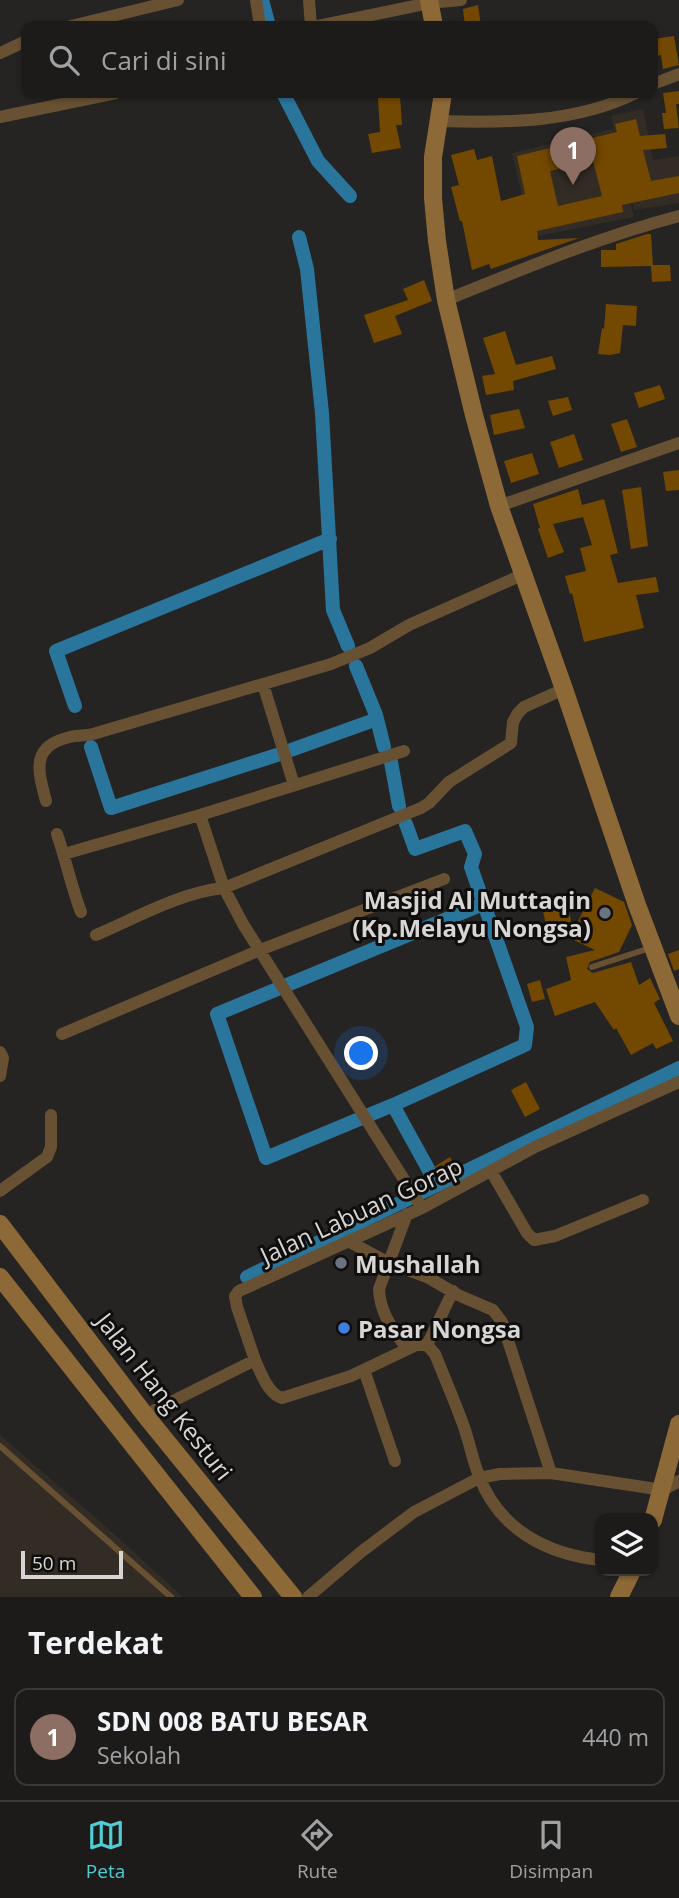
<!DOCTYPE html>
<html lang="id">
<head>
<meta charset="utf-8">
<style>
	:root { --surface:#1c1b1a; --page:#252423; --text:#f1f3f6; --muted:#a0a1a2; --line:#3a3939; --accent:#51ccd4 }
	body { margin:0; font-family:"Open Sans",sans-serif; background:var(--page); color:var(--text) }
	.controls { position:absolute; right:21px; bottom:21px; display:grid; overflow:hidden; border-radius:14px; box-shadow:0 2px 5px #0004 }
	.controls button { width:63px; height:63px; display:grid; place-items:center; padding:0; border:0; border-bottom:2px solid var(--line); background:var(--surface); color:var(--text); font:35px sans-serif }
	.scale { position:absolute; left:21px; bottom:18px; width:102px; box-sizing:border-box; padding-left:7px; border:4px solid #d7d6d4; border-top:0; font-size:19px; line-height:24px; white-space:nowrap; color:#d7d6d4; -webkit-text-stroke:5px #0f0e0d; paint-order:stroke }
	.you { position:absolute; left:362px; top:1054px; width:24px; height:24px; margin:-18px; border:5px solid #fff; border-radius:50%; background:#1a73e8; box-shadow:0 0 0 10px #1a73e833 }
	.badge { display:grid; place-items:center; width:46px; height:46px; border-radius:50%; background:var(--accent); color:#fff; font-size:23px; font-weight:700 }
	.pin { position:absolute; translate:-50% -58px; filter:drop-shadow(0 2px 4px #0008) }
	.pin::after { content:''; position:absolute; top:37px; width:24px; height:21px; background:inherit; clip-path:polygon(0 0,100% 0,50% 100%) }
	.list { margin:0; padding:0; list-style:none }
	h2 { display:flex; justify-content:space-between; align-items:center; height:91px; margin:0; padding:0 28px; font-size:30px }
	h2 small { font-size:23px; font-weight:400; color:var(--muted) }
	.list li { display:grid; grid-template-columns:46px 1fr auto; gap:21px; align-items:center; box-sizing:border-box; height:98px; margin:0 14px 14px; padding:0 14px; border:2px solid var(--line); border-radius:14px }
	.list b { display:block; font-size:26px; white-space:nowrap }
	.list p { margin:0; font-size:23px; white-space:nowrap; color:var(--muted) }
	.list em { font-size:23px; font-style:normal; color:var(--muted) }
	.icon { flex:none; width:38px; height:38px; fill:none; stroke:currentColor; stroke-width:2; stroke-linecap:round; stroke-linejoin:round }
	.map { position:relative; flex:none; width:679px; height:1597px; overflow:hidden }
	.search { position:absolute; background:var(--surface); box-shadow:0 2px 5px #0004; left:21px; right:21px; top:21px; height:77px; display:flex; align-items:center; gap:18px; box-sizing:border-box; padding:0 24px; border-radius:14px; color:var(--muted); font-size:26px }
	.sheet { height:203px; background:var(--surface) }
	nav { display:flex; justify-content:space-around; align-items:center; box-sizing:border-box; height:98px; border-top:2px solid var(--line); background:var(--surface); font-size:19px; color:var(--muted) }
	nav a { display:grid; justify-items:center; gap:4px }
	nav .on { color:var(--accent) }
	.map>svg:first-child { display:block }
</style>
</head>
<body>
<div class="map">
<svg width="679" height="1597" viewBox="0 0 679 1597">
	<rect width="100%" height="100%" fill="#262422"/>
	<path fill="#332c25" d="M643,109L653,160L679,156V203L634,210L611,116Z
		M613,129L634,217L532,237L512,153Z
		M0,1435L104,1525L183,1597H0Z"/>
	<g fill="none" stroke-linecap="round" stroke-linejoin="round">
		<path stroke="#2a759c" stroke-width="14" d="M262,0L269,26
			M283,93L318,161L350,196
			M299,237L307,269L322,413L333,610L348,646
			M356,666L376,715L384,747
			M75,706L56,651L330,539
			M91,747L111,808L277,755
			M291,750L377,719
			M391,762L399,806
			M406,824L415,849L465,831L475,854L471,867L527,1027L525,1045L393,1105L437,1185
			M393,1105L266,1158L217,1014L483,904
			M247,1277L679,1068"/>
	</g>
	<path fill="#734800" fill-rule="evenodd" d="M478,5L481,26H465L463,9Z
		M674,36L679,65L663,69L661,55L653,57V39Z
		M679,91V104H676L679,128L664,129L662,113H666L663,93Z
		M400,96L402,125H396L401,148L372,153L368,134L380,132L378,98Z
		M636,119L640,136L665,134L667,148L643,150L651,181L679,176V193L622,205L623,212L537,231L538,240L579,238L491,269L489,264L472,270L462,221H460L451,187L459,185L451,155L474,149L477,160L492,156L501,201L525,194L517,156L617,132L615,124ZM593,161L602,196L558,206L550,171Z
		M647,234H651L653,265H670L671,281L652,282L651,266L601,267V250H616V244Z
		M424,280L432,301L395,316L402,334L374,343L364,315L408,300L403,289Z
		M606,304L637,306L636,326L623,325L620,353L610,355L598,354L602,328L604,329Z
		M505,331L516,365L552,356L556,369L513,381L514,390L486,395L482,376L495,374L483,338Z
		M660,385L665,399L639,408L634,393Z
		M568,397L572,410L553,416L548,401Z
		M519,409L525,428L494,435L490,415Z
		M627,419L637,447L621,452L611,424Z
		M574,434L583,460L559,468L550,442Z
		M532,453L539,474L511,483L504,461Z
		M679,470V490L666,491L663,472Z
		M641,487L648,546L631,549L622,490Z
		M578,489L582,505L604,499L618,553L610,555L618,583L656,577L659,592L636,595L644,628L584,642L572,593L570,594L565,576L586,571L580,548L592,545L583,517L553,524L564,552L548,558L538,529L540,528L533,504Z
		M595,888L624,902L632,925L619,952L590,962L587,969L593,973L631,962L639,985L650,978L660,999L654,1003L673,1041L656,1049L653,1043L631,1055L616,1028L614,1030L595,1002L555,1016L546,989L571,980L566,957L595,950L559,933L548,935L542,906L567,901L573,931Z
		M679,950V969L674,971L668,954Z
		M540,980L545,999L532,1002L527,984Z
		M526,1082L540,1109L525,1117L511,1090Z
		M450,1157L457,1169L441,1178L434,1167Z"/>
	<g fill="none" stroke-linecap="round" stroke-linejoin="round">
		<path stroke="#685133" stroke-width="6" d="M592,967L650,948
			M0,1446L171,1597"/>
		<path stroke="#685133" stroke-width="12" d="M256,0L260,26
			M309,0L311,26
			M71,26L178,0
			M318,26L429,3L461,0
			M0,53L26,41
			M653,84L679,74
			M0,117L116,93
			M440,121C506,123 576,123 636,93
			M446,300C523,269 599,237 679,216
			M499,506L679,443
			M263,684L294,785
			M46,801C38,771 30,746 70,737C78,735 85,736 93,734L331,664L370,648L409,625L524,574
			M200,815L224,888L243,924L422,1208
			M57,834C66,860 71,886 81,912
			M64,854L200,815L404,751
			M96,935C136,918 181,892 224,888L421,808L429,803L449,782L511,743L513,722L518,713L524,707L564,689
			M62,1034L260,950L444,879
			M0,1052L3,1058L0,1076
			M491,1171L527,1233L534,1240L555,1236L643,1200
			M0,1191L47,1157L51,1147V1115
			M407,1214L379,1289C380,1314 393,1329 407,1349
			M348,1241L389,1263L429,1278L458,1295L493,1310L502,1322L551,1473
			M427,1345L453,1291
			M255,1360C261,1373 268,1394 282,1398L351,1376L416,1345H427L435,1354C445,1379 456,1404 465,1430C470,1445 473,1461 479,1476C499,1529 546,1554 600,1560
			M364,1370L395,1461
			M145,1415L255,1360L237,1307L235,1296L239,1291L422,1208L535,1147L679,1082
			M308,1597L361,1552L414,1512L479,1478L500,1474L551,1473L663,1490L679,1481"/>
		<path stroke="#8e6938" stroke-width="18" d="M429,0L434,26
			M443,93L433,157V198L437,241L446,300L474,415L499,506L564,689L637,905L679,1016
			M0,1224L145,1415L293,1597
			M0,1277L253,1597
			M653,1520L679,1424
			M619,1597L632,1571"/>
	</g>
	<g fill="#6b7280" stroke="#0f0e0d" stroke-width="2.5">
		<circle cx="605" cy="913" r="7"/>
		<circle cx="341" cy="1263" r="7"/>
	</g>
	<circle fill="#3f7fe0" stroke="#0f0e0d" stroke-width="2.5" cx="344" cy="1328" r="7"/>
	<g text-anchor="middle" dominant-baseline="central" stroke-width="6" stroke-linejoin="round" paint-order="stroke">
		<g font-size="24" font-weight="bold" fill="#d7d6d4" stroke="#0f0e0d" text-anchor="start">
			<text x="591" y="899" text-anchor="end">Masjid Al Muttaqin<tspan x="591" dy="28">(Kp.Melayu Nongsa)</tspan></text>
			<text x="355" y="1263">Mushallah</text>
			<text x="358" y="1328">Pasar Nongsa</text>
		</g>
		<g font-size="24" fill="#d7d6d4" stroke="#0f0e0d">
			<text transform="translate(361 1210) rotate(-25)">Jalan Labuan Gorap</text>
			<text transform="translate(165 1396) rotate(52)">Jalan Hang Kesturi</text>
		</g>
	</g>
</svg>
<div class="controls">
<button><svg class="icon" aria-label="layers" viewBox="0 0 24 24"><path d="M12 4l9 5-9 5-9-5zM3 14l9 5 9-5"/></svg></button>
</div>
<div class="scale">50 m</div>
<div class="you"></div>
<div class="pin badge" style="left:573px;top:185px;background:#8d6e63">1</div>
<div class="search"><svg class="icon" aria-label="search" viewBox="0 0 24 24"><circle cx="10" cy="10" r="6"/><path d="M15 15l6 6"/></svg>Cari di sini</div>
</div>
<section class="sheet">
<h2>Terdekat<small></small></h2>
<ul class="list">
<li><span class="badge" style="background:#8d6e63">1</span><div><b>SDN 008 BATU BESAR</b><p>Sekolah</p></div><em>440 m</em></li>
</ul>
</section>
<nav>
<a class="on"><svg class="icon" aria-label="map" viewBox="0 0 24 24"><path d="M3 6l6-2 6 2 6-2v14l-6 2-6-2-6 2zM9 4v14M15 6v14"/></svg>Peta</a>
<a><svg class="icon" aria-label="directions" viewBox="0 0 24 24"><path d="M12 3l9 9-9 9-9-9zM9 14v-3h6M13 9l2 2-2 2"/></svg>Rute</a>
<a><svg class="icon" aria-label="saved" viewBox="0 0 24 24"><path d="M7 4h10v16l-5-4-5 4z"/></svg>Disimpan</a>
</nav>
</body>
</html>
